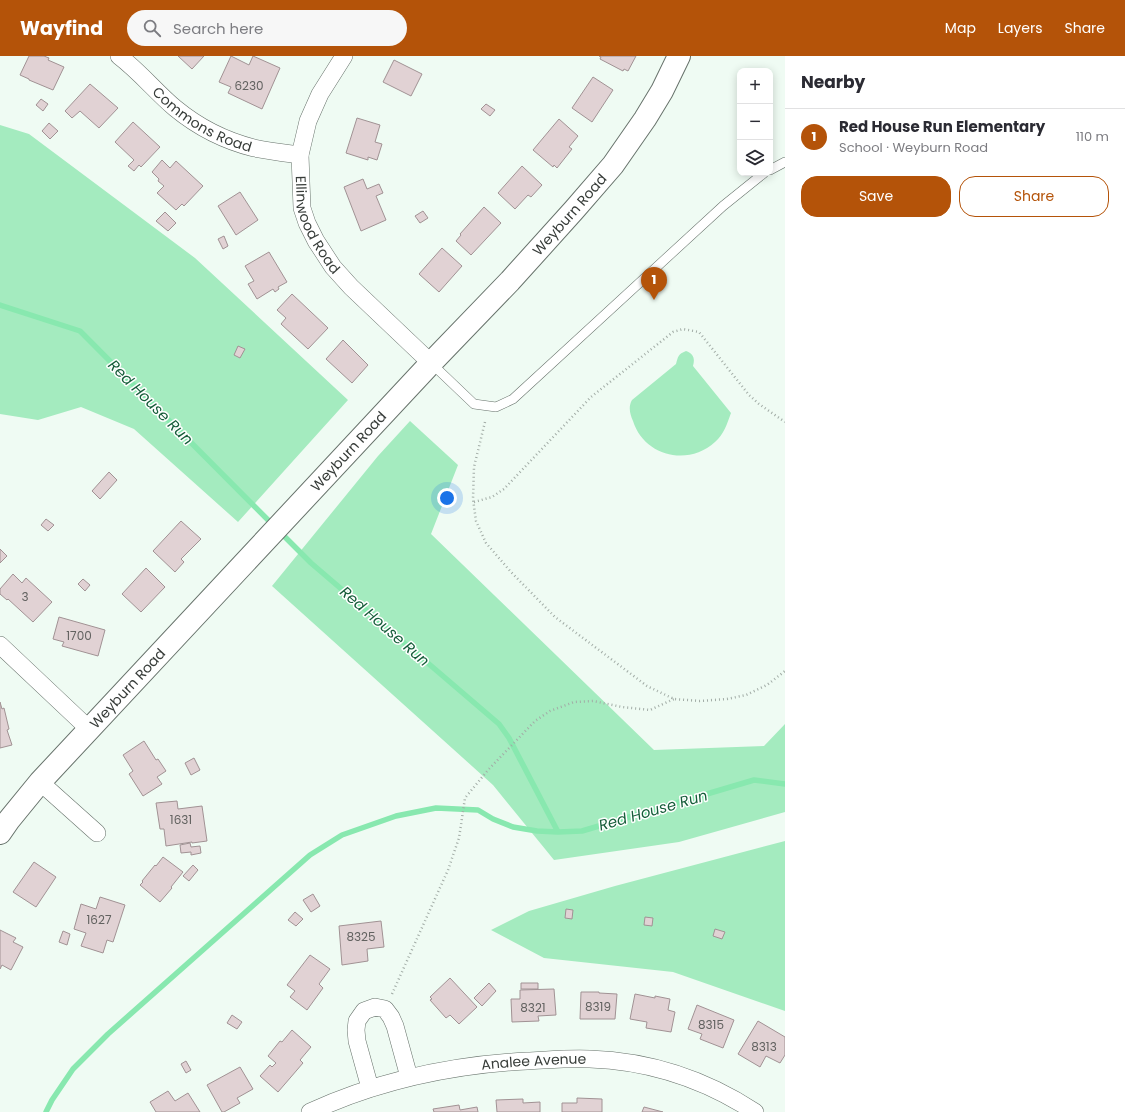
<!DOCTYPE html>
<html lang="en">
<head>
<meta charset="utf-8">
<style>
	:root { --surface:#fff; --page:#f7f7f7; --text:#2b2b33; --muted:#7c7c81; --line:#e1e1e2; --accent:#b45309 }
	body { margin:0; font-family:Poppins,sans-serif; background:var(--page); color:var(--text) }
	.controls { position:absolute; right:12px; top:12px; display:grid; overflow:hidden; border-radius:8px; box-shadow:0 2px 10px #0003 }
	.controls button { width:36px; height:36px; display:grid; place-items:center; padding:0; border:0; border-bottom:1px solid var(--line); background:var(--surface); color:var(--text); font:20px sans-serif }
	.you { position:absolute; left:447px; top:442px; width:14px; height:14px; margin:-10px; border:3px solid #fff; border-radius:50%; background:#1a73e8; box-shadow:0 0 0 6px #1a73e833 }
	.badge { display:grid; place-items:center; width:26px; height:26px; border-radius:50%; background:var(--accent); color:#fff; font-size:13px; font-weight:700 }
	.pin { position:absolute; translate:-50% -33px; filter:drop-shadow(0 1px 2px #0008) }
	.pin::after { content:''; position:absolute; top:21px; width:14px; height:12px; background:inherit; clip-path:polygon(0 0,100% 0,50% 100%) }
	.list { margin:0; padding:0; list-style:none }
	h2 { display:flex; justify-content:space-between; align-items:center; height:52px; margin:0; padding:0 16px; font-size:17px }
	h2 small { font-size:13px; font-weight:400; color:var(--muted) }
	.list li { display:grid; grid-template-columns:26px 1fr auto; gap:12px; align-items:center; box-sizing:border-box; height:56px; padding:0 16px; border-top:1px solid var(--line) }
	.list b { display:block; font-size:15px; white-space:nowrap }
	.list p { margin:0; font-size:13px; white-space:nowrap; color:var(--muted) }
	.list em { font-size:13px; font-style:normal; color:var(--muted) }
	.actions { display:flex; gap:8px; padding:12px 16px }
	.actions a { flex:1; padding:9px 0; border:1px solid var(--accent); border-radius:16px; text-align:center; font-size:14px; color:var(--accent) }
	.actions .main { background:var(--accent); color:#fff }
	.icon { flex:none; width:22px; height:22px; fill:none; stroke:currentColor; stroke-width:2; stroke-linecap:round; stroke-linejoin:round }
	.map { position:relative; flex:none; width:785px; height:1056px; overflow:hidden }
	header { display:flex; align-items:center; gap:24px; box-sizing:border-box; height:56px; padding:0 20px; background:var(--accent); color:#fff }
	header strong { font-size:19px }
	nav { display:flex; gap:22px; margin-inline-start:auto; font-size:14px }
	.search { width:280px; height:36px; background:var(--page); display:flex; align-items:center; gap:10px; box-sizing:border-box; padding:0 14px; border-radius:22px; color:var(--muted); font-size:15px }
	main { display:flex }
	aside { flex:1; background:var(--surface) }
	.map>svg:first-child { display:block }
</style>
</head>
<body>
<header>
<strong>Wayfind</strong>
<div class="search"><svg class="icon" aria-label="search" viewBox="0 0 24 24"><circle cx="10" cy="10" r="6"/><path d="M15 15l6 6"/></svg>Search here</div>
<nav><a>Map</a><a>Layers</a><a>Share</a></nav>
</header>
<main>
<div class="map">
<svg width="785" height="1056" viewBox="0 0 785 1056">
	<rect width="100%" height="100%" fill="#effbf3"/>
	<path fill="#a4ebbf" d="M0,69L29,78L195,202L348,344L238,466L134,373L81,351L38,364L0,358Z
		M686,295C694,298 695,303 693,310L731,357C727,368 724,378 715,386C688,411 644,400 633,365C630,358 628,351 632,344L676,308C678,301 678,298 686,295Z
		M410,365L458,409L431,478L654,694L764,690L785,668V756L679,786L554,804L493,729L272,530L378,400Z
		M785,785V955L673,916L544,902L491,874L529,855L615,830Z"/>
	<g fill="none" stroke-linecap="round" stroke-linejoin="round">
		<path stroke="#88e8af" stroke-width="5.5" d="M0,249L80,275L273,469
			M279,475L311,507L499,668L509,682L558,776L582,775L754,724L785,728
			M46,1056L52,1044L73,1013L108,978L310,799L342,779L396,760L436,752L478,754L493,763L513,771L537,775L558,776"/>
	</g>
	<path fill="#e1d2d4" stroke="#a19294" d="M29,0H44L49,2L48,4L64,11L53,34L29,24V23L20,19Z
		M178,0H204L192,13Z
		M231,0L249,9L253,0L280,12L262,53L228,37L231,31L219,26Z
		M599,0H636L628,15L624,13L623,15L600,3L601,1Z
		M394,4L422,18L411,40L383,26Z
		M593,21L613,34L592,66L572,52Z
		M90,28L118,52L99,72L80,55L72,62L65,55Z
		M41,43L48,48L43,55L36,49Z
		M486,48L495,54L490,60L481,53Z
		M357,62L380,69L375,86L382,88L377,104L368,101V104L346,97Z
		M559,63L578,80L569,91L572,93L557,112L554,109L553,111L533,94Z
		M133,66L160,91L141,111L139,109L134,115L128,110L134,104L115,86Z
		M49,67L58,75L50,83L42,75Z
		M162,104L170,112L176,105L203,130L184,150L182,148L176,154L157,137L164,130L158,125L159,123L152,116Z
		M522,110L542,129L531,141L528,139L515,153L498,137Z
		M363,123L367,133L379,128L383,137L376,140L386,164L361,175L344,131Z
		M240,136L258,164L236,179L218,150Z
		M484,151L501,167L471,199L456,185L461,179L460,178Z
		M423,155L428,162L420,167L415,160Z
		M165,156L176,167L168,175L156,165Z
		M224,180L228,190L223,193L218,183Z
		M442,192L462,210L439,236L419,218Z
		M269,196L287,226L278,231L279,233L275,236L273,233L257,243L248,228L254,225L245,210Z
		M292,238L328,272L308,293L281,268L286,262L277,254Z
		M343,284L368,309L352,327L326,303Z
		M238,290L245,293L240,302L234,299Z
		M109,416L117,424L100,443L92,435Z
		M46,463L54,469L48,475L41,469Z
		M181,465L201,483L181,503L184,506L175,516L153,495Z
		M0,493L7,500L0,507Z
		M146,512L165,531L141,556L122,538Z
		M13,518L22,527L26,522L52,546L33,566L8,543L7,544L0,538V533Z
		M83,523L90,529L85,535L78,528Z
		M59,561L105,574L98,600L62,590L64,586L53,583Z
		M0,646L2,653L4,652L9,673L7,674L12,689L0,692Z
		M144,685L156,704L158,703L166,715L157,721L162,728L143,740L129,718L133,715L123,699Z
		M194,702L200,714L191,719L185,707Z
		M177,745L178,753L202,750L207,785L192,787V786L166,790L164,773H160L156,747Z
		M190,787L191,791L200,790L201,797L191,799V796L181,797L180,789Z
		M163,801L183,816L171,831L172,832L160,846L140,829L143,826L142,825L155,809L156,810Z
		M34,806L56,821L36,851L13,836Z
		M193,809L198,814L189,825L183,820Z
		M313,838L320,850L311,856L303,844Z
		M100,841L125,849L113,886L107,884L103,897L81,890L86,877L74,873L81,848L96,853Z
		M566,853L573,854L572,863L565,862Z
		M295,856L303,863L296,870L288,864Z
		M645,861L653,862L652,870L644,869Z
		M381,865L384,891L367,893L368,905L342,909L339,870Z
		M715,873L725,876L722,883L713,880Z
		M0,874L16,882L13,886L23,891L11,914L2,909L0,913Z
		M63,875L70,878L67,889L59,886Z
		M310,899L330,913L319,928L323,932L307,954L290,941L295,935L287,929Z
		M450,922L477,951L459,968L450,959L446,962L430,944L432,943L430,941Z
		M489,927L496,935L482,950L474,942Z
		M521,927H538V933H521Z
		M554,933L556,959L538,960L539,965L512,966L511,943H520V934Z
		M581,936H599V937L617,938L615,963H580Z
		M635,938L655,942V940L670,943L668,954L675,956L671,976L646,972L647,966L630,963Z
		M697,949L734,964L723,992L700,983L702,978L688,973Z
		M232,959L242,966L237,973L227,967Z
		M758,965L785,981V999L780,1007L766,1000L760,1011L738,998Z
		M292,974L311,991L300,1004L303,1007L278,1036L260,1020L270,1009L272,1011L276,1007L268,1000L280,985L282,986Z
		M186,1005L191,1014L186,1017L181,1008Z
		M240,1011L253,1033L237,1042L240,1047L224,1056H222L207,1029Z
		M168,1035L175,1045L188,1037L200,1056H156L150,1046Z
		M577,1042L602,1043V1056H562V1047H577Z
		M523,1043V1047L540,1046V1056H497L496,1044Z
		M459,1049L460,1054L477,1051L478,1056H434L433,1053Z
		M644,1051L663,1056H642Z"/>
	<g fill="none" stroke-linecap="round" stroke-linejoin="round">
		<g stroke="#67726b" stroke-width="10">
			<path id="service" d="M770,114L785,106
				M431,307L474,348L496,351L513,343L723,150L764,117"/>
		</g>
		<g stroke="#67726b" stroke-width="18">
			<g id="minor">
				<path id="s1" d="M119,0C140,16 156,36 175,52C198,71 226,85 254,92C269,95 285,97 300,99"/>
				<path id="s2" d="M344,0L320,38L308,65L300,99L302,152L307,167L316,185L333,211L351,231L431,307"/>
				<path d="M0,589L89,673"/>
				<path d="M40,726L97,777"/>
				<path d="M370,1032L357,985L356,974L357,965L364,955L375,951L385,953L391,961L395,970L409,1021"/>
				<path id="s3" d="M310,1056C380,1024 450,1009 527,1005C548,1004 569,1002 590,1003C649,1005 706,1024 755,1056"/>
			</g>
		</g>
		<g stroke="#67726b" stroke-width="24">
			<g id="tertiary">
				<path id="s4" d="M0,777L9,764L40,726L431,307L510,225L574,154L613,109L645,63L662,35L679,0"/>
			</g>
		</g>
		<path stroke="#a2aca6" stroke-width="2.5" stroke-dasharray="1 3" stroke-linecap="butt" d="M485,366L474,411L473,443L476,465L486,487L511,516L555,561L647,630L674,643L700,645L727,643L746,639L767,629L785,615
			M474,446L492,441L504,433L591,341L673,276L683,273L699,276L749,339L759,348L785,366
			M392,938L448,814L459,782L465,742L488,714L535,665L550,655L574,646L593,645L622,651L650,654L674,643"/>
		<use href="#service" stroke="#fff" stroke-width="9"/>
		<use href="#minor" stroke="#fff" stroke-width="17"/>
		<use href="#tertiary" stroke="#fff" stroke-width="22"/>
	</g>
	<g text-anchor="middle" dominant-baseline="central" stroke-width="3" stroke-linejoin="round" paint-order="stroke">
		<g font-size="12" fill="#626260">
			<text x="249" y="29">6230</text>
			<text x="25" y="540">3</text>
			<text x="79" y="579">1700</text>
			<text x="181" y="763">1631</text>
			<text x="99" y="863">1627</text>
			<text x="361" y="880">8325</text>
			<text x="598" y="950">8319</text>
			<text x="533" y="951">8321</text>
			<text x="711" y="968">8315</text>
			<text x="764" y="990">8313</text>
		</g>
		<g font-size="14" fill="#373c39" stroke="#fff">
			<text stroke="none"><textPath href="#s1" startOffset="106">Commons Road</textPath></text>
			<text stroke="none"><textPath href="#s4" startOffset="841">Weyburn Road</textPath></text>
			<text stroke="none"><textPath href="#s2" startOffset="183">Ellinwood Road</textPath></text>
			<text stroke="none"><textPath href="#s4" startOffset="517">Weyburn Road</textPath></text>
			<text stroke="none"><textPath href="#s4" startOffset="193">Weyburn Road</textPath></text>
			<text stroke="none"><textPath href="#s3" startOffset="231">Analee Avenue</textPath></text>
		</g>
		<g font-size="15" font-style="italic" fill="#165d3a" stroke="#fff">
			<text transform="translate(151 346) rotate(45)">Red House Run</text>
			<text transform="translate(385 570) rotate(41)">Red House Run</text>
			<text transform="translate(653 754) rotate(-16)">Red House Run</text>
		</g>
	</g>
</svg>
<div class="controls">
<button>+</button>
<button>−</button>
<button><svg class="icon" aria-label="layers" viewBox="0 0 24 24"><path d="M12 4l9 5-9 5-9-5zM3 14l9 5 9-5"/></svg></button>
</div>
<div class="you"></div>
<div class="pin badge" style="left:654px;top:244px">1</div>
</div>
<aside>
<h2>Nearby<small></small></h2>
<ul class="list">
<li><span class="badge">1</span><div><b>Red House Run Elementary</b><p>School · Weyburn Road</p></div><em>110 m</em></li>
</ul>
<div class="actions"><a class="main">Save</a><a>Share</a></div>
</aside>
</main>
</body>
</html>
